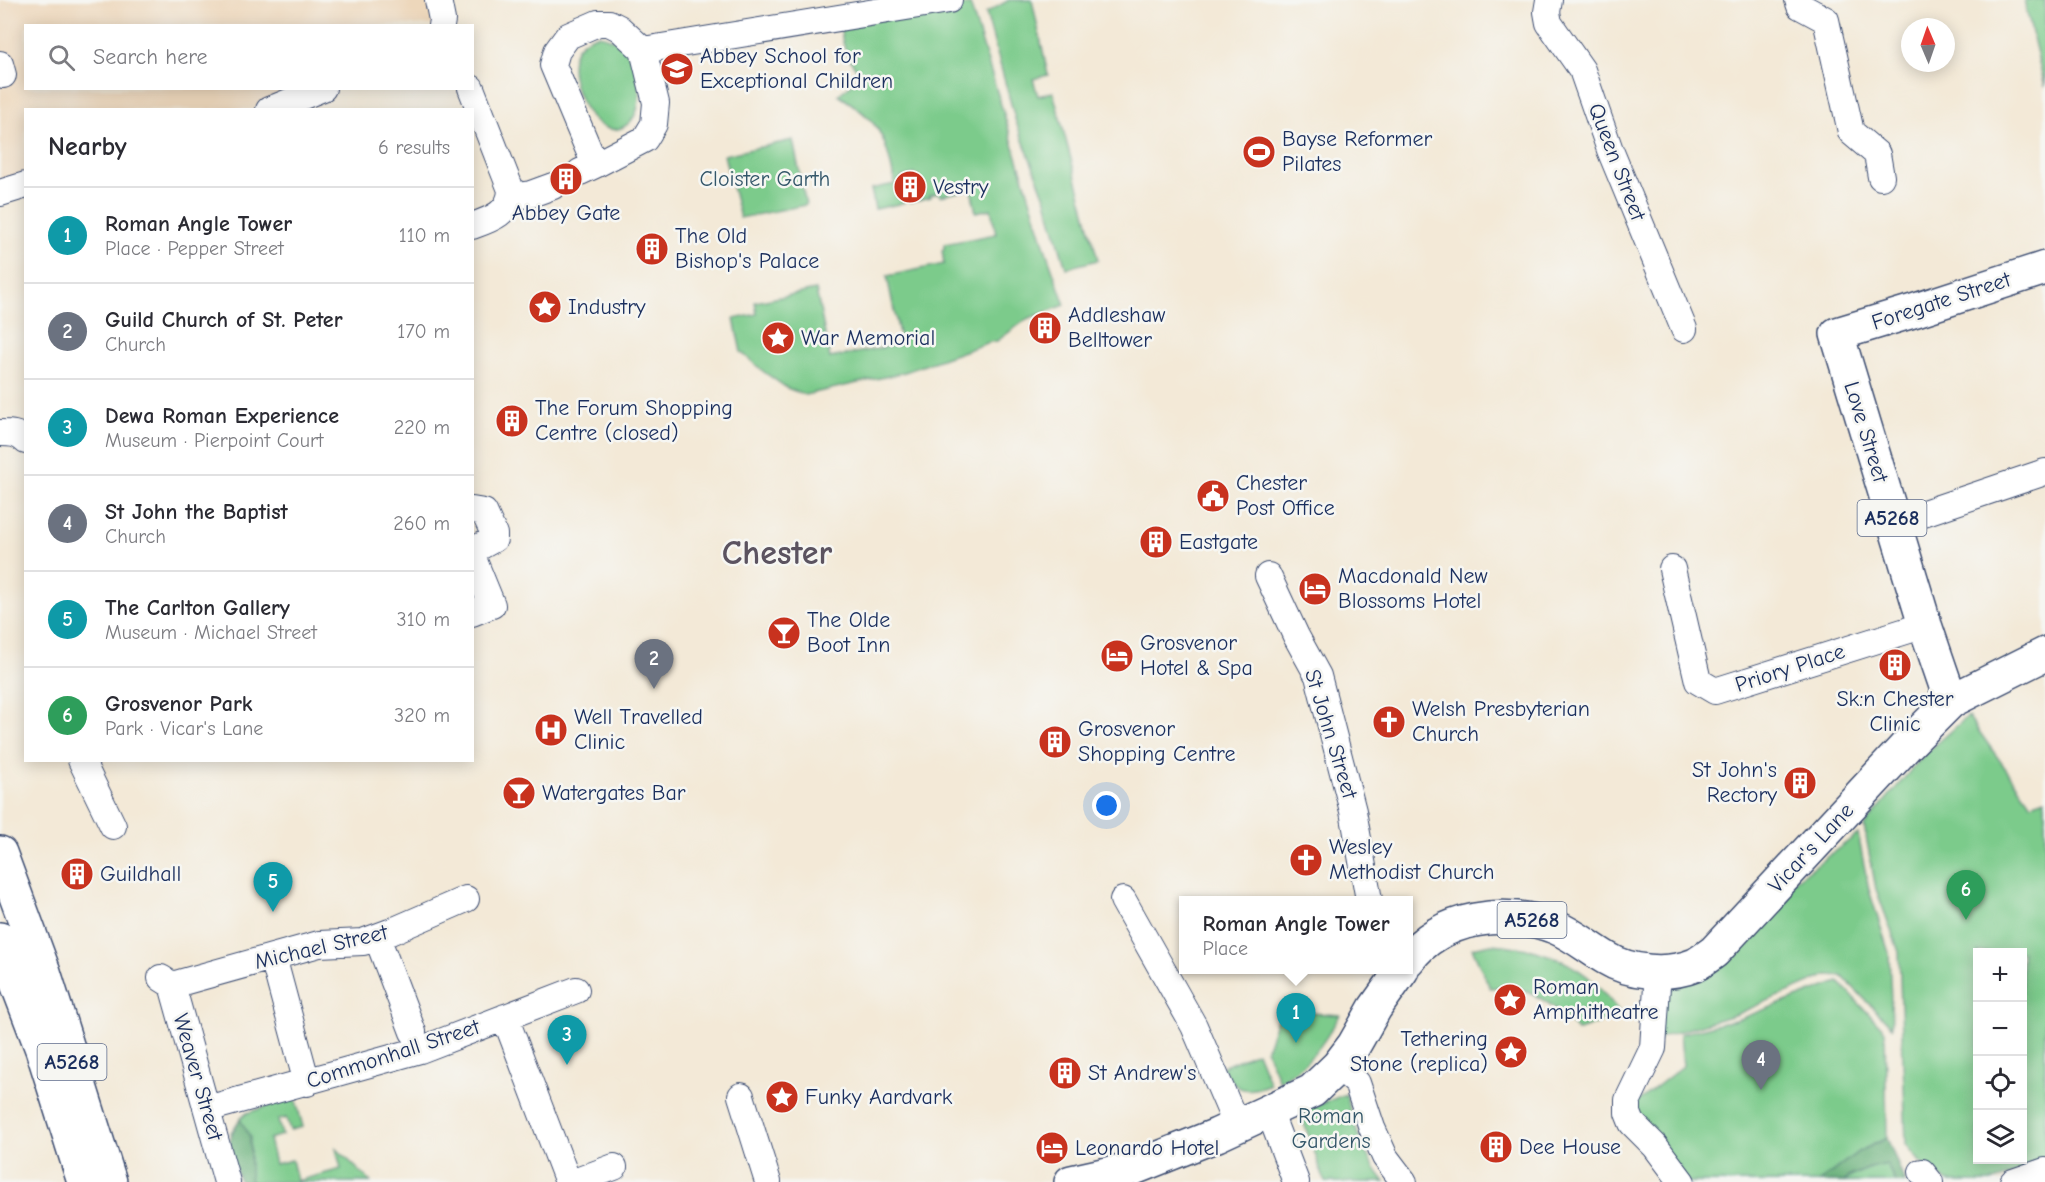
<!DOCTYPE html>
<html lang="en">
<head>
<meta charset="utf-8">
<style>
	:root { --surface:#fff; --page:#f7f7f7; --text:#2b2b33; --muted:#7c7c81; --line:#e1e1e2; --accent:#0b8043 }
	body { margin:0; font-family:"Comic Neue",sans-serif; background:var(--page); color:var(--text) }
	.controls { position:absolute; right:18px; bottom:18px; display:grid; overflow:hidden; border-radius:0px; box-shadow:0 3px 15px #0003 }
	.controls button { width:54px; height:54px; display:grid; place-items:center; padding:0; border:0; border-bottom:2px solid var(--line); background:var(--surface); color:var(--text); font:30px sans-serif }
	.compass { position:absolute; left:1901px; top:18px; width:54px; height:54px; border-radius:50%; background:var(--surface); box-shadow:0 3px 15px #0003; rotate:358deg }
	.you { position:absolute; left:1107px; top:806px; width:21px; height:21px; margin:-15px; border:4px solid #fff; border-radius:50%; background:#1a73e8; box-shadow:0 0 0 9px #1a73e833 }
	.badge { display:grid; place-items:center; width:39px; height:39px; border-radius:50%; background:var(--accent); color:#fff; font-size:20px; font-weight:700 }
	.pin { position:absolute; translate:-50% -50px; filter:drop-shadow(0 2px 3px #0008) }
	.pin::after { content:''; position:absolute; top:32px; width:21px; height:18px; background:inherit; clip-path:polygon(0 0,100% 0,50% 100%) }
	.popup { position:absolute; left:1179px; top:896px; width:234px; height:78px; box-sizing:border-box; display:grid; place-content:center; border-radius:0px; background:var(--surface); filter:drop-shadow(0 2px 4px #0005); font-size:20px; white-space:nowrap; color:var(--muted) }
	.popup b { font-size:22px; color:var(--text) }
	.popup::after { content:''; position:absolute; left:50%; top:100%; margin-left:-12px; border:12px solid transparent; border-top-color:var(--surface) }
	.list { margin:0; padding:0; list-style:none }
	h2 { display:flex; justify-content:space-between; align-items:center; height:78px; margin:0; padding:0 24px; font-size:26px }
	h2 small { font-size:20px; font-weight:400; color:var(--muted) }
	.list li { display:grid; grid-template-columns:39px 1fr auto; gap:18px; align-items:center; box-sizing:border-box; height:96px; padding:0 24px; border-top:2px solid var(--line) }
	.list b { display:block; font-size:22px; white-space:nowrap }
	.list p { margin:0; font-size:20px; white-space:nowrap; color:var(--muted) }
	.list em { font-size:20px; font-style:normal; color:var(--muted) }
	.icon { flex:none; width:33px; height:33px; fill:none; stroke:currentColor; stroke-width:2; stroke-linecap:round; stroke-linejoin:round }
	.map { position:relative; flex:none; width:2045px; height:1182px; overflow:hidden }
	.search { position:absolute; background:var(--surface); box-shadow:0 3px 15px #0003; left:24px; top:24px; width:450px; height:66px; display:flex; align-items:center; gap:15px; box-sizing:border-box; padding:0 21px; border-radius:0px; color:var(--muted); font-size:22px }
	.panel { position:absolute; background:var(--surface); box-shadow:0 3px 15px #0003; left:24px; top:108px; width:450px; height:654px; border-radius:0px }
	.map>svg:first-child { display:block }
</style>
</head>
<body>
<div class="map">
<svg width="2045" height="1182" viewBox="0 0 2045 1182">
	<rect width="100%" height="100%" fill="#f6f6f2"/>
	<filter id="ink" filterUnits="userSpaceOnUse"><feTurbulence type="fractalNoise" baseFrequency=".0167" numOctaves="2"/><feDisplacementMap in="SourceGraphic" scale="12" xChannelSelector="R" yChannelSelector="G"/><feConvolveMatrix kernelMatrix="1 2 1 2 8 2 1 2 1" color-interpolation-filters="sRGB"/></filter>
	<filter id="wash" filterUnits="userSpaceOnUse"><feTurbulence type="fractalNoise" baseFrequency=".008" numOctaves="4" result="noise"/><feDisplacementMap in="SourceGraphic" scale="24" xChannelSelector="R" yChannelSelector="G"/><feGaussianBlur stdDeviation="1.35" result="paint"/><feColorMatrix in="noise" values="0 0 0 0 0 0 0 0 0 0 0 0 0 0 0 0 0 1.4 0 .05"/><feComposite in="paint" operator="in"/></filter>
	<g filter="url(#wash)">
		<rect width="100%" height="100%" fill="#f3e9d7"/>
		<path fill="#edd7bb" d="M0,0H438L441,25L26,26V88L323,89L269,109L26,110L25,185L0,193Z"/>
		<path fill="#7ccb8b" stroke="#4c7d74" stroke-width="1.5" fill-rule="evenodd" d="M1009,0H1032L1048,75L1033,79L1038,96L1053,92L1098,260L1066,268L1046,200L1016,122L986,13Z
			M2024,0H2045V87Z
			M970,4L1047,254L1065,305L1027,319L997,341L990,342L902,373L805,395L787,388L764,372L741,352L734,319L757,314L755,302L816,290L830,358L901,344L887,276L944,264L942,250L944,249V244L996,234L991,209L976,212L971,189L940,196L939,193L930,195L931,197L910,202L908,193L919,191L918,176L915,174L902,177L899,180L904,203L875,209L871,189L895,184C885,136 881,121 838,95L862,76C847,58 843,49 840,26Z
			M596,35C623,37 637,61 639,86C640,98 639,112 631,121C599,155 558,77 577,48C582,41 589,38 596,35Z
			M793,140L806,205L740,218L724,155Z
			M1968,716L2031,804L2045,799V1164L1991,1182H1948L1920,1162L1906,1144L1899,952L1876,889L1864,826L1921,758ZM1978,952H2022V1160H1978Z
			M1858,834L1869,890L1889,953L1892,1027L1842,976L1828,975L1737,1014L1655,1039L1658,982Z
			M1491,944C1525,946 1560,955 1587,976C1600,987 1611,1001 1621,1014L1577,1031C1556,1004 1526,983 1490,988L1472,948Z
			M1839,982L1885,1031L1887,1138L1858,1152L1819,1182H1684L1631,1107L1683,1066L1680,1034L1739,1019Z
			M1280,1011L1340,1015C1324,1043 1309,1066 1279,1081L1266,1050Z
			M1257,1052L1270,1084C1244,1095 1236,1091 1222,1067Z
			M1346,1094C1355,1128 1362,1154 1385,1182H1325L1300,1112Z
			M295,1097L303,1127L290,1130L286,1118L278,1120L282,1135L269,1139L275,1164L292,1160L297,1181L341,1169L336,1148L371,1182H240L231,1133L240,1119L247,1113Z
			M1887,1164L1895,1182H1844C1856,1172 1871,1167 1887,1164Z"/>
		<path fill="#65af77" stroke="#406f6a" stroke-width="1.5" d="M240,1119L250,1137V1178L252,1182H240C231,1152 222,1147 240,1119Z
			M1887,1138L1905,1182H1895L1887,1164L1870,1168L1850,1176L1844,1182H1819L1858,1152Z"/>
	</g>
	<g filter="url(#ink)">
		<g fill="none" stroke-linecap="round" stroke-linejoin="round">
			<g stroke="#3b4b70" stroke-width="28">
				<path id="minor" d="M438,0L442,20L441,26
					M1549,0L1547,12L1549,23L1582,70L1610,150L1684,329
					M1798,0L1800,6L1826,20L1851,132L1877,154L1881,177
					M643,50L949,0
					M0,64L3,75
					M471,88L511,190C510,213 492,219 472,226
					M269,110L323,88
					M580,172L595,165L553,65L557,51L568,36L598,23H609L619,28L643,50L656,103L654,124L645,139L595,165
					M0,193L26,185
					M510,197L531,194L553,186
					M0,433C11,433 18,433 26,441
					M472,510L484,512L494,534V539L472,551
					M1894,523L2045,472
					M472,556L492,605L472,613
					M1672,569L1698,681L1715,691L1925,625
					M1268,576L1296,636L1318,676L1353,811L1369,900
					M81,760L113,826
					M1123,900L1194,1026L1237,1126
					M377,937L413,1032
					M273,957L307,1083
					M1658,971L1653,1048L1628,1100V1113L1632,1123L1655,1146L1682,1182
					M161,978L172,985L227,1182
					M172,985L319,944L363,942L390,932L466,899
					M505,1017L568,1182
					M1338,1066L1357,1083L1372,1128L1385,1157L1404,1182
					M741,1096L768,1182
					M207,1109L420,1050L576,990
					M1269,1111L1296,1182
					M1922,1172L1930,1182
					M574,1182L614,1167
					M2013,1182L2045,1171"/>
			</g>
			<g stroke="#3b4b70" stroke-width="36">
				<path id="highway" d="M1951,701L1925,625L1837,334L1913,311L2045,268
					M0,853L44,972L110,1182
					M0,939L42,1049L84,1182
					M1408,960C1441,916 1506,908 1555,927C1574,935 1589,948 1606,958C1630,973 1668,976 1695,965C1701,962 1708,956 1714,952L1908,744L1951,701L2045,654
					M1071,1182L1134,1168L1217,1135L1312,1091L1338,1066L1354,1045L1375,1008L1402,970"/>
			</g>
			<use href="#minor" stroke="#fff" stroke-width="26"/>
			<use href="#highway" stroke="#fff" stroke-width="33"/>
		</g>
	</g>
	<defs>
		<g id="school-disc" transform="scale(1.725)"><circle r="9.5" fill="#c8321e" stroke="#f6f6f2"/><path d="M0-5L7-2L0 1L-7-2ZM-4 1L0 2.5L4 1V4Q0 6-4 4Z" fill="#fff"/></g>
		<g id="stadium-disc" transform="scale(1.725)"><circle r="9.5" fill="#c8321e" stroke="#f6f6f2"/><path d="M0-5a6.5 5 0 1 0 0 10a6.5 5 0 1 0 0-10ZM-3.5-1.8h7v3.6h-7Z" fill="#fff"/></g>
		<g id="building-disc" transform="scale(1.725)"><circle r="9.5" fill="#c8321e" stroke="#f6f6f2"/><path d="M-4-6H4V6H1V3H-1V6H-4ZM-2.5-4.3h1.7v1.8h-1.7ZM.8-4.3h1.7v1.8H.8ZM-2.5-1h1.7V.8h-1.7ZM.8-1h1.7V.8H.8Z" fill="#fff"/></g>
		<g id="sight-disc" transform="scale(1.725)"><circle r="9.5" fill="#c8321e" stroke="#f6f6f2"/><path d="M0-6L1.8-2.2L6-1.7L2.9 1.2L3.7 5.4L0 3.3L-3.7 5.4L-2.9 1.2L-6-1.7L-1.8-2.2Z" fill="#fff"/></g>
		<g id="civic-disc" transform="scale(1.725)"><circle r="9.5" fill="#c8321e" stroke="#f6f6f2"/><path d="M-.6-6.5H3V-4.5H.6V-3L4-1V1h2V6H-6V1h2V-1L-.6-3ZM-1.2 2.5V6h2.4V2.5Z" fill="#fff"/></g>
		<g id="hotel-disc" transform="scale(1.725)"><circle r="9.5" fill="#c8321e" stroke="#f6f6f2"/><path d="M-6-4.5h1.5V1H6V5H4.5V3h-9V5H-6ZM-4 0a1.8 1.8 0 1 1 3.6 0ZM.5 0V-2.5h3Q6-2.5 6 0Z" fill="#fff"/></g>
		<g id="bar-disc" transform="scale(1.725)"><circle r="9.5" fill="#c8321e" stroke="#f6f6f2"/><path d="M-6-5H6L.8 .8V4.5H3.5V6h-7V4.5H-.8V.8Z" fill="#fff"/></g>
		<g id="church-disc" transform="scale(1.725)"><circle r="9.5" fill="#c8321e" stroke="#f6f6f2"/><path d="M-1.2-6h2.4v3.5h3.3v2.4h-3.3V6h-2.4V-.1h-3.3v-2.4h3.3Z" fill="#fff"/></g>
		<g id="hospital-disc" transform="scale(1.725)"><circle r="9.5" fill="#c8321e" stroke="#f6f6f2"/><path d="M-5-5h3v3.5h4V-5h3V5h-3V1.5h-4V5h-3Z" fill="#fff"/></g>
	</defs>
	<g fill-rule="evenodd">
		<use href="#school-disc" x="677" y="69"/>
		<use href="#stadium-disc" x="1259" y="152"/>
		<use href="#building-disc" x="566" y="179"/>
		<use href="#building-disc" x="910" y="187"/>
		<use href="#building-disc" x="652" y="249"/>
		<use href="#sight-disc" x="545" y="307"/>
		<use href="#building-disc" x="1045" y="328"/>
		<use href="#sight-disc" x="778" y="338"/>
		<use href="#building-disc" x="512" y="421"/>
		<use href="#civic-disc" x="1213" y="496"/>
		<use href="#building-disc" x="1156" y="542"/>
		<use href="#hotel-disc" x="1315" y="589"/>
		<use href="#bar-disc" x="784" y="633"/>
		<use href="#hotel-disc" x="1117" y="656"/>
		<use href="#building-disc" x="1895" y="665"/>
		<use href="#church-disc" x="1389" y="722"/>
		<use href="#hospital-disc" x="551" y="730"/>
		<use href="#building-disc" x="1055" y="742"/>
		<use href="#building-disc" x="1800" y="783"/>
		<use href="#bar-disc" x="519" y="793"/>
		<use href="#church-disc" x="1306" y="860"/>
		<use href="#building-disc" x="77" y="874"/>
		<use href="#sight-disc" x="1510" y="1000"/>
		<use href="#sight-disc" x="1511" y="1052"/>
		<use href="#building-disc" x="1065" y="1073"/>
		<use href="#sight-disc" x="782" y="1097"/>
		<use href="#building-disc" x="1496" y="1147"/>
		<use href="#hotel-disc" x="1052" y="1148"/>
	</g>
	<g text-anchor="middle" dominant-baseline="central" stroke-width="5" stroke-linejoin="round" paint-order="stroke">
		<g fill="#f6f6f2" stroke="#5d6b8a" stroke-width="1.5">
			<rect x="1857.5" y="500" width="69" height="36" rx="4.5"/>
			<rect x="1497.5" y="902" width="69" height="36" rx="4.5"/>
			<rect x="37.5" y="1044" width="69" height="36" rx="4.5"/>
		</g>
		<g font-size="21" font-weight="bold" fill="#1b2f5e">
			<text x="1892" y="518">A5268</text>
			<text x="1532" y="920">A5268</text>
			<text x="72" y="1062">A5268</text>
		</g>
		<g font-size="22" fill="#1b2f5e" stroke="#f6f6f2" text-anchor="start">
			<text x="700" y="56">Abbey School for<tspan x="700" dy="25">Exceptional Children</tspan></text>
			<text x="1282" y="139">Bayse Reformer<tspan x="1282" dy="25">Pilates</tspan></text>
			<text x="933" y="187">Vestry</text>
			<text x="566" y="213" text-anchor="middle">Abbey Gate</text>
			<text x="675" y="236">The Old<tspan x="675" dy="25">Bishop's Palace</tspan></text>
			<text x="568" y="307">Industry</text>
			<text x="1068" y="315">Addleshaw<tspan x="1068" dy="25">Belltower</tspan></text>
			<text x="801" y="338">War Memorial</text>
			<text x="535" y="408">The Forum Shopping<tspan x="535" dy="25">Centre (closed)</tspan></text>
			<text x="1236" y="483">Chester<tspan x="1236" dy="25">Post Office</tspan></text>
			<text x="1179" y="542">Eastgate</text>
			<text x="1338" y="576">Macdonald New<tspan x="1338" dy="25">Blossoms Hotel</tspan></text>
			<text x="807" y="620">The Olde<tspan x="807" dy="25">Boot Inn</tspan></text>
			<text x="1140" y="643">Grosvenor<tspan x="1140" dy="25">Hotel &amp; Spa</tspan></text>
			<text x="1895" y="699" text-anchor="middle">Sk:n Chester<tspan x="1895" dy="25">Clinic</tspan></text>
			<text x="1412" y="709">Welsh Presbyterian<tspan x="1412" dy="25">Church</tspan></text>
			<text x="574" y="717">Well Travelled<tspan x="574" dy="25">Clinic</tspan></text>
			<text x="1078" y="729">Grosvenor<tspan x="1078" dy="25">Shopping Centre</tspan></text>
			<text x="1777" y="770" text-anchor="end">St John's<tspan x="1777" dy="25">Rectory</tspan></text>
			<text x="542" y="793">Watergates Bar</text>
			<text x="1329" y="847">Wesley<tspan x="1329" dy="25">Methodist Church</tspan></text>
			<text x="100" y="874">Guildhall</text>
			<text x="1533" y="987">Roman<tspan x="1533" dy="25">Amphitheatre</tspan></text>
			<text x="1488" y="1039" text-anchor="end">Tethering<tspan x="1488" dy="25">Stone (replica)</tspan></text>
			<text x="1088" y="1073">St Andrew's</text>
			<text x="805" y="1097">Funky Aardvark</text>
			<text x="1519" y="1147">Dee House</text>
			<text x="1075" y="1148">Leonardo Hotel</text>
		</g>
		<g font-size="22" fill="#1b2f5e" stroke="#f6f6f2">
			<text transform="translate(1617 162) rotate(69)">Queen Street</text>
			<text transform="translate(1941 301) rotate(-18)">Foregate Street</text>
			<text transform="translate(1866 432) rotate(73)">Love Street</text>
			<text transform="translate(1790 668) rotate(-18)">Priory Place</text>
			<text transform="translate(1331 734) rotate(73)">St John Street</text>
			<text transform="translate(1811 848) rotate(-47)">Vicar's Lane</text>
			<text transform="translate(321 947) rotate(-13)">Michael Street</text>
			<text transform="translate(393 1054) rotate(-18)">Commonhall Street</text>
			<text transform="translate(198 1077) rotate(74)">Weaver Street</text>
		</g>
		<g font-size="22" fill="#335669" stroke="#f6f6f2">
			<text x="765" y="179">Cloister Garth</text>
			<text x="1331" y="1116">Roman<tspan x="1331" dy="25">Gardens</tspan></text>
		</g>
		<g font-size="34" font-weight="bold" fill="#5b5360" stroke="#f6f6f2">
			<text x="777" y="553">Chester</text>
		</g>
	</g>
</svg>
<div class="controls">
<button>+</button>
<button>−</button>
<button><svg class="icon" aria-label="locate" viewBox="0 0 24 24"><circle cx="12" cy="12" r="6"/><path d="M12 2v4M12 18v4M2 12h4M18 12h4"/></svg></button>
<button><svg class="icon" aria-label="layers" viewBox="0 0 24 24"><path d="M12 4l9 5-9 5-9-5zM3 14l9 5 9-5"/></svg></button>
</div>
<svg class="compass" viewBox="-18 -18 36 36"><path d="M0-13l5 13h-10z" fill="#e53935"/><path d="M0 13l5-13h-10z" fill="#7c7c81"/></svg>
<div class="you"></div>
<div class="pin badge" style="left:1296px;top:1043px;background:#0f9aa8">1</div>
<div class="popup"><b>Roman Angle Tower</b>Place</div>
<div class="pin badge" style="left:654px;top:689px;background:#6b7280">2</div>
<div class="pin badge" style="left:567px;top:1065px;background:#0f9aa8">3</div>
<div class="pin badge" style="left:1761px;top:1090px;background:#6b7280">4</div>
<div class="pin badge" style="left:273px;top:912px;background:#0f9aa8">5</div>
<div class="pin badge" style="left:1966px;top:920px;background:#2e9e5b">6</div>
<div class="search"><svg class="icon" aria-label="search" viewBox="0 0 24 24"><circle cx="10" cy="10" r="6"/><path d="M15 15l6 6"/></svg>Search here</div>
<section class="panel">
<h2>Nearby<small>6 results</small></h2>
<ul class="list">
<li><span class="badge" style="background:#0f9aa8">1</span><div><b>Roman Angle Tower</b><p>Place · Pepper Street</p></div><em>110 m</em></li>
<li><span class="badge" style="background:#6b7280">2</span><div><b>Guild Church of St. Peter</b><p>Church</p></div><em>170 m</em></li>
<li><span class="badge" style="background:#0f9aa8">3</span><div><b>Dewa Roman Experience</b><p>Museum · Pierpoint Court</p></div><em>220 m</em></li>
<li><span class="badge" style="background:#6b7280">4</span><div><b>St John the Baptist</b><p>Church</p></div><em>260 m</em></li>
<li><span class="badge" style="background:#0f9aa8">5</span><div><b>The Carlton Gallery</b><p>Museum · Michael Street</p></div><em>310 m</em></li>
<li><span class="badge" style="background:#2e9e5b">6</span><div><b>Grosvenor Park</b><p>Park · Vicar's Lane</p></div><em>320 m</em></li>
</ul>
</section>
</div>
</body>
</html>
